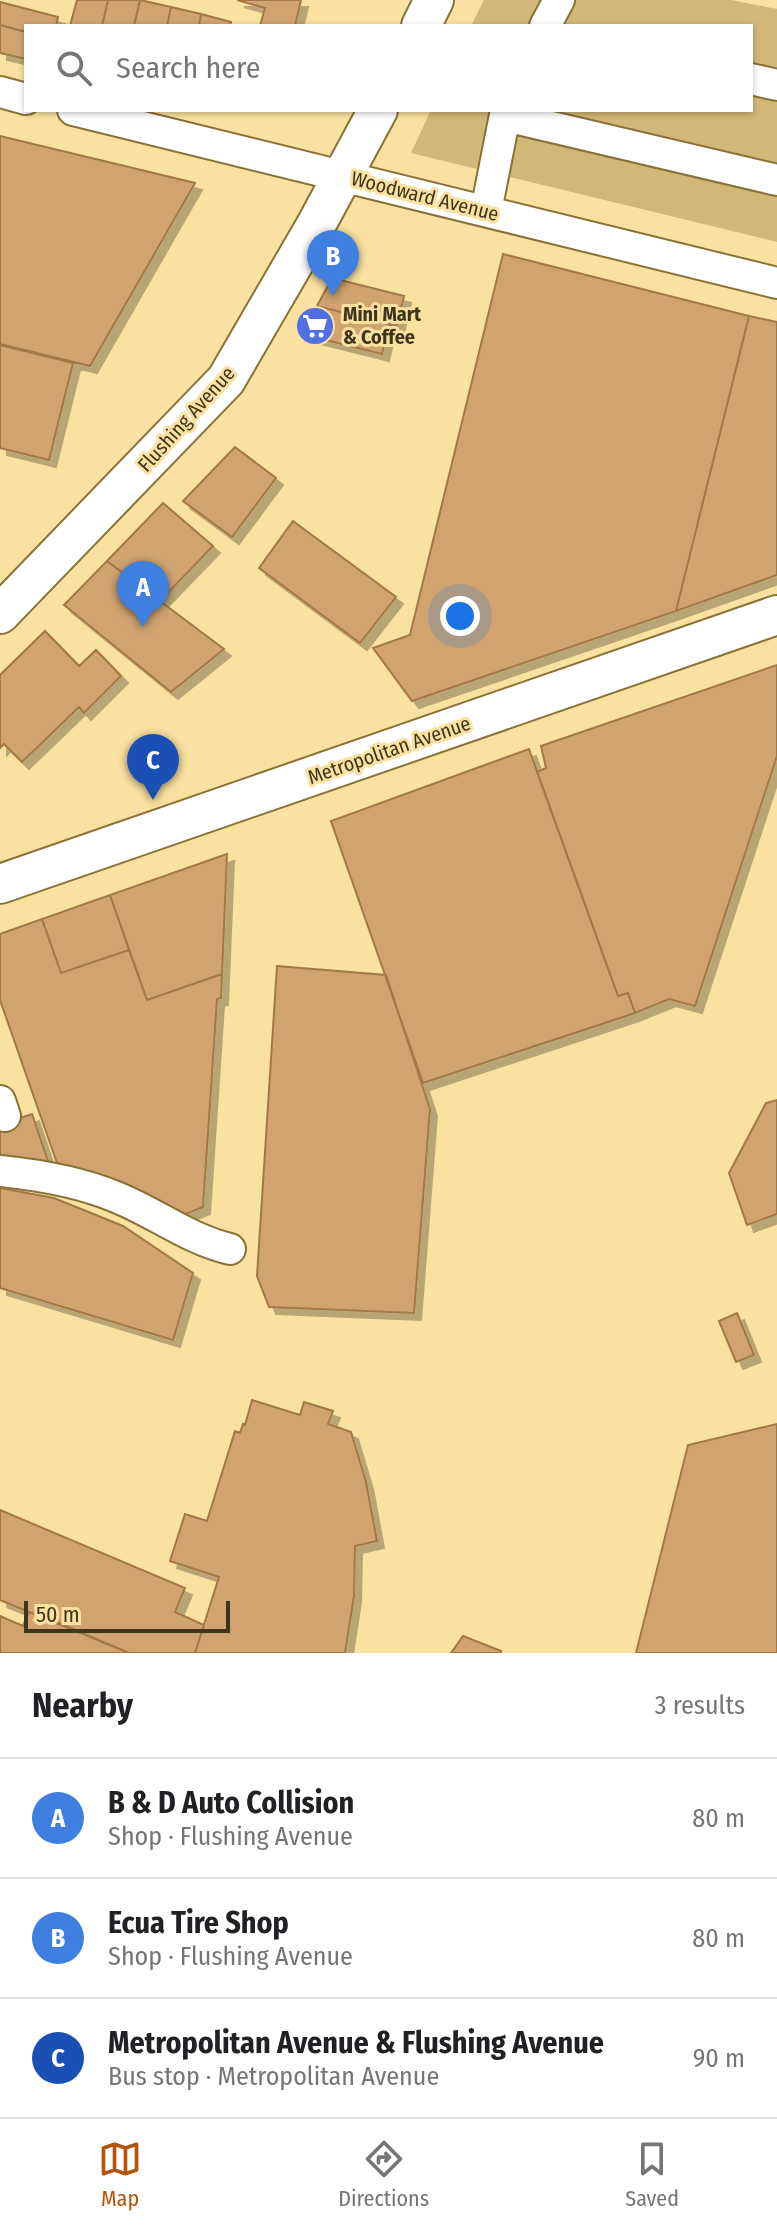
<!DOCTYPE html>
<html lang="en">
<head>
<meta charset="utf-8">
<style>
	:root { --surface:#fff; --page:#f2f2f2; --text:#202124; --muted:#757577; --line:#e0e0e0; --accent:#b45309 }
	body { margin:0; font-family:"Fira Sans Condensed",sans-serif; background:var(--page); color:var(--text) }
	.scale { position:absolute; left:24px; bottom:20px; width:206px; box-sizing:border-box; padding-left:8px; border:4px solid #3f351b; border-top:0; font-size:22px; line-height:28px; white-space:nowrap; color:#3f351b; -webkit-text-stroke:6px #f9e1a1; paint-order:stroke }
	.you { position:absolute; left:460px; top:616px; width:28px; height:28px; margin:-20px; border:6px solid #fff; border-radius:50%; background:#1a73e8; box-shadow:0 0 0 12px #1a73e833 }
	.badge { display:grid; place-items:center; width:52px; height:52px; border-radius:50%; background:var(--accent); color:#fff; font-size:26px; font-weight:700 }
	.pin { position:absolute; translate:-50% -66px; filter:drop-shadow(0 2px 4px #0008) }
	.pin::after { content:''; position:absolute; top:42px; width:28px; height:24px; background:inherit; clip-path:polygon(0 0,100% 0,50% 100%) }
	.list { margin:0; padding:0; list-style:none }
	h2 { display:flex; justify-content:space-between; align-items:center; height:104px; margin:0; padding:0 32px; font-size:34px }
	h2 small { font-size:26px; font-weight:400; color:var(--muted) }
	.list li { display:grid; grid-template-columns:52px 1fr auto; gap:24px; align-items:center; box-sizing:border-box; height:120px; padding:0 32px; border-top:2px solid var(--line) }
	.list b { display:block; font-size:30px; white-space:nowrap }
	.list p { margin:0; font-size:26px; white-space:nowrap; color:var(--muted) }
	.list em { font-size:26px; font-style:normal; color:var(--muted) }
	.icon { flex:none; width:44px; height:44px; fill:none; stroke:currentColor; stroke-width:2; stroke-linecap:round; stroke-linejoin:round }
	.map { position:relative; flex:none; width:777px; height:1653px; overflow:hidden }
	.search { position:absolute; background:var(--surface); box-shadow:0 2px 6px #0004; left:24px; right:24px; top:24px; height:88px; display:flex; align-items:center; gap:20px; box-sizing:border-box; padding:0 28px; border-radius:0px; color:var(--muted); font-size:30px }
	.sheet { height:464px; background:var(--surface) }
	nav { display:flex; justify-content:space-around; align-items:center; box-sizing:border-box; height:112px; border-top:2px solid var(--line); background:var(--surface); font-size:22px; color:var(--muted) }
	nav a { display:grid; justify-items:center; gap:4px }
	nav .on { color:var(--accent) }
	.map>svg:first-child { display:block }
</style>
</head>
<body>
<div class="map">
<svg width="777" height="1653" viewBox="0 0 777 1653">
	<defs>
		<filter id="shadow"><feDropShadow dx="7" dy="7" stdDeviation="0" flood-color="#0004"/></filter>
	</defs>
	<rect width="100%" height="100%" fill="#f9e1a1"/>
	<path fill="#d1b878" d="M484,0H731L777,9V242L411,153L431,110H751V26H471Z"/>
	<path fill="#d0a371" stroke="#a37847" stroke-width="2" filter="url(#shadow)" d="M77,0H108L102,26H70Z
		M108,0H140L134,26H102Z
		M140,0L171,7L167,26H134Z
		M237,0H301L295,26H260L265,8Z
		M0,2L58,17L56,26H26V32L0,25Z
		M171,7L201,14L199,26H167Z
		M201,14L231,22L230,26H199Z
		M0,25L26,32V59L0,53Z
		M0,136L195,183L90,366L0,344Z
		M503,254L749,316L676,611L412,701L373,648L410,635Z
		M332,278L404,296L397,326L317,306Z
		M317,306L389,324L382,354L302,334Z
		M749,316L777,322V575L676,611Z
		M0,345L73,363L49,460L0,448Z
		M235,447L276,478L232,537L183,501Z
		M163,503L213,546L160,601L107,561Z
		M293,521L396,597L360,643L259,568Z
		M107,561L160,601L224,649L171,692L64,605Z
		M45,631L79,666L96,650L121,676L84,713L79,707L22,762L4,744L0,748V675Z
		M777,665V756L695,1006L669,999L635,1013L628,993L618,996L537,772L546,768L541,746Z
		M529,749L618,996L628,993L635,1013L423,1083L331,821Z
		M227,854L222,974L147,1000L110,895Z
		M110,895L129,950L61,973L42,919Z
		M42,919L61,973L129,950L147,1000L222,974L221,998L217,999L203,1207L181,1216L93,1174L57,1163L0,1000V934Z
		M277,966L386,975L430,1109L414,1313L269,1307L257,1276Z
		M777,1100V1214L747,1225L729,1173L766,1103Z
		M32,1114L48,1161L37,1165L0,1160V1125Z
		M0,1188L54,1198L123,1226L193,1273L173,1340L0,1288Z
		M737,1313L754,1355L736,1362L719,1321Z
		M252,1400L300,1415L304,1402L333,1411L328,1424L351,1432L366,1482L377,1541L355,1546L354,1596L345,1653H195L219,1577L170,1561L185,1514L207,1521L235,1431L240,1433L243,1424L245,1425Z
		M777,1424V1653H636L688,1445Z
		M0,1510L185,1588L175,1612L204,1625L195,1653H129L0,1600Z
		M29,1612L59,1623L129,1653H0V1616L23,1626Z
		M463,1636L501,1651V1653H451Z"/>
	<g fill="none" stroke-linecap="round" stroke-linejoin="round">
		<g stroke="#897235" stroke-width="34">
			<path id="minor" d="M545,26L559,0
				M751,79L777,85
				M0,92L26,99
				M73,110L777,283
				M505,116L777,180
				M486,211L506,110
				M0,1101L5,1116
				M0,1171C39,1175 80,1182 116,1197C156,1213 188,1239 230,1249"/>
		</g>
		<g stroke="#897235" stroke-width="42">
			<path id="major" d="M421,26L434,0
				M0,614L226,380L316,225L378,110
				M0,884L777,615"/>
		</g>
		<use href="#minor" stroke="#fff" stroke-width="30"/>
		<use href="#major" stroke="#fff" stroke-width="38"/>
	</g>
	<defs>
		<g id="supermarket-disc" transform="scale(2)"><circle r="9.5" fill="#516ee3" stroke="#f9e1a1"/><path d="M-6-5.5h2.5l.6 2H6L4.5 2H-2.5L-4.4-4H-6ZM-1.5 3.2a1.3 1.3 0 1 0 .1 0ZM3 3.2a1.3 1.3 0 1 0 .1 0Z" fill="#fff"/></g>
	</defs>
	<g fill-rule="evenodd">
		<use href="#supermarket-disc" x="315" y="326"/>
	</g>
	<g text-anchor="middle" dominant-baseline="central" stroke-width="6" stroke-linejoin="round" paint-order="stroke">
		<g font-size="20" fill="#3f351b" stroke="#f9e1a1">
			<text transform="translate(425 196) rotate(14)">Woodward Avenue</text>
			<text transform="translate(186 419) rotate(-48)">Flushing Avenue</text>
			<text transform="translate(389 750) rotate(-19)">Metropolitan Avenue</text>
		</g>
		<g font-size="20" font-weight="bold" fill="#3f351b" stroke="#f9e1a1" text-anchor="start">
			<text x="343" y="314">Mini Mart<tspan x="343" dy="23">&amp; Coffee</tspan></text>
		</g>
	</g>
</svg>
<div class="scale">50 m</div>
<div class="you"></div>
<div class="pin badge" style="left:143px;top:627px;background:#3f7fe0">A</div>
<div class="pin badge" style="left:333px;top:296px;background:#3f7fe0">B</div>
<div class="pin badge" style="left:153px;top:800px;background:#1a4fb4">C</div>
<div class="search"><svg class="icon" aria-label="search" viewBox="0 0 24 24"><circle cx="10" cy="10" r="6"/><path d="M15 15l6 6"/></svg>Search here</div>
</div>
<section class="sheet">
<h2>Nearby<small>3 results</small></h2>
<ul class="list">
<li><span class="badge" style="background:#3f7fe0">A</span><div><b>B &amp; D Auto Collision</b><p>Shop · Flushing Avenue</p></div><em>80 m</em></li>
<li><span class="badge" style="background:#3f7fe0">B</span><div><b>Ecua Tire Shop</b><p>Shop · Flushing Avenue</p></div><em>80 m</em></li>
<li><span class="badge" style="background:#1a4fb4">C</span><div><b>Metropolitan Avenue &amp; Flushing Avenue</b><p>Bus stop · Metropolitan Avenue</p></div><em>90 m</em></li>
</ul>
</section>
<nav>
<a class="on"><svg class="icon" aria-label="map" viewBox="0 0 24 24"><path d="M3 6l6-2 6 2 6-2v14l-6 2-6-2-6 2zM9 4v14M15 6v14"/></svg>Map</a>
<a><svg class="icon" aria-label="directions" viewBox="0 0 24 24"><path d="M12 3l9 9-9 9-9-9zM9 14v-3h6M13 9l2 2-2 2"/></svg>Directions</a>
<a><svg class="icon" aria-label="saved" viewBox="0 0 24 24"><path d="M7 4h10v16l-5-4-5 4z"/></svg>Saved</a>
</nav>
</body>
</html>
